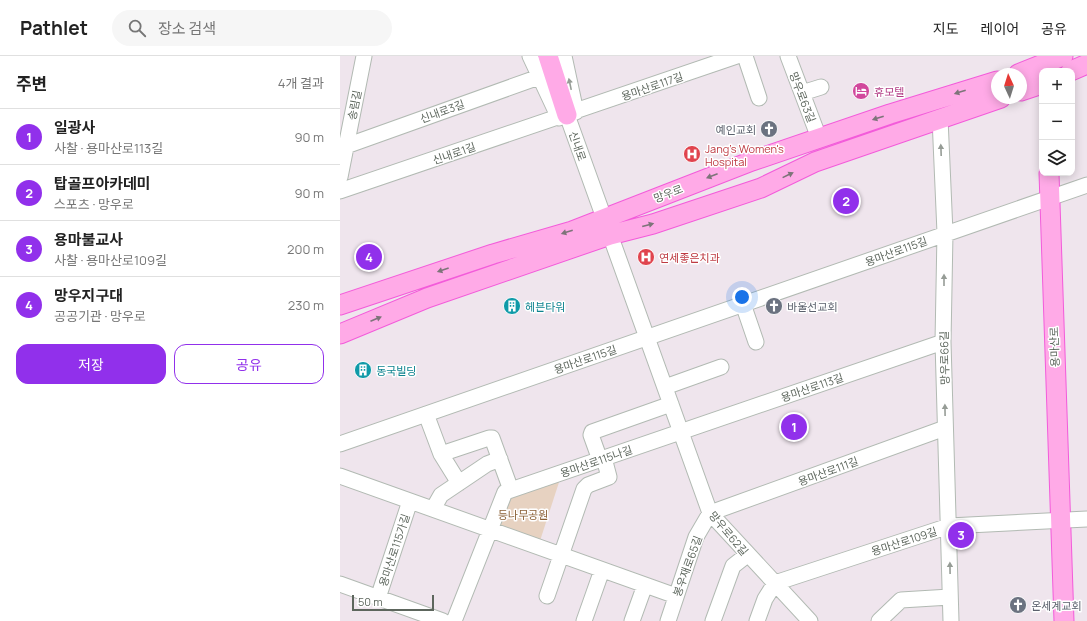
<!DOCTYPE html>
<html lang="ko">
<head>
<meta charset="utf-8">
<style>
	:root { --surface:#fff; --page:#f6f6f6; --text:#222; --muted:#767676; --line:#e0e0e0; --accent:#9130eb }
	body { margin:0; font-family:Manrope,"Noto Sans KR",sans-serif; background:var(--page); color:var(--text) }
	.controls { position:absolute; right:12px; top:12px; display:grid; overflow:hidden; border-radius:8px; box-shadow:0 2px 10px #0003 }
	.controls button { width:36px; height:36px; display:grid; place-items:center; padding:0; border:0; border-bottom:1px solid var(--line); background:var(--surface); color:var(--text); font:20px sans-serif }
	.compass { position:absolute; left:651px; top:12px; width:36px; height:36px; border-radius:50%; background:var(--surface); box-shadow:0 2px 10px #0003; rotate:356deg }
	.scale { position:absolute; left:12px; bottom:10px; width:82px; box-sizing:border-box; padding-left:4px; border:2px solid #5d665d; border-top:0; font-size:11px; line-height:14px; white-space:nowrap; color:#5d665d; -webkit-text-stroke:3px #fff; paint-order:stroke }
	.you { position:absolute; left:402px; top:241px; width:14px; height:14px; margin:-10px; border:3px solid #fff; border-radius:50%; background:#1a73e8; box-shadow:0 0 0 6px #1a73e833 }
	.badge { display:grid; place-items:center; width:26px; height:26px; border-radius:50%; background:var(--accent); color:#fff; font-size:13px; font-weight:700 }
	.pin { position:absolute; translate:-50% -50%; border:2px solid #fff; box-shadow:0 1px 4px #0006 }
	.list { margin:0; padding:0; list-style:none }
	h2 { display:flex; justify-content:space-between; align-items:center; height:52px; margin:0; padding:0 16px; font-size:17px }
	h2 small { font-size:13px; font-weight:400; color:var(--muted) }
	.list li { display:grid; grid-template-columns:26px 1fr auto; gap:12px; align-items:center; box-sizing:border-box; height:56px; padding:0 16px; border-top:1px solid var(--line) }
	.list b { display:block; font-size:15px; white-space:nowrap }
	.list p { margin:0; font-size:13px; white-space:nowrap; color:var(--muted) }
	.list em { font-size:13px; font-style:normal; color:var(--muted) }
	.actions { display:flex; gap:8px; padding:12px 16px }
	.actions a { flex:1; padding:9px 0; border:1px solid var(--accent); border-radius:12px; text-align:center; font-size:14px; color:var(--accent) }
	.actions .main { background:var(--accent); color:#fff }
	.icon { flex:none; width:22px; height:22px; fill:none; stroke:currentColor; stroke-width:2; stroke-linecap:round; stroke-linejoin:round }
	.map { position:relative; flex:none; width:747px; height:565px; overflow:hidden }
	header { display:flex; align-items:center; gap:24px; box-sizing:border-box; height:56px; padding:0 20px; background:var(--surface); border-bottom:1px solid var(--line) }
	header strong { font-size:19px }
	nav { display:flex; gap:22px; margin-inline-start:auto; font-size:14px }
	.search { width:280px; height:36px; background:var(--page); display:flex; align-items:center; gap:10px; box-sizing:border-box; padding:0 14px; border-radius:22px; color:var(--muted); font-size:15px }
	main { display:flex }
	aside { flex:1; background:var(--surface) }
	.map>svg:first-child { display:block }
</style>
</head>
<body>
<header>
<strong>Pathlet</strong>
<div class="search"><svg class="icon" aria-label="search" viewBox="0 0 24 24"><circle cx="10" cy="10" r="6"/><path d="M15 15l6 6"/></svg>장소 검색</div>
<nav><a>지도</a><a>레이어</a><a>공유</a></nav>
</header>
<main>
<aside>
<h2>주변<small>4개 결과</small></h2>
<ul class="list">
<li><span class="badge">1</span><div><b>일광사</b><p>사찰 · 용마산로113길</p></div><em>90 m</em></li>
<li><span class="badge">2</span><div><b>탑골프아카데미</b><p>스포츠 · 망우로</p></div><em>90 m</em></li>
<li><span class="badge">3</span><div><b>용마불교사</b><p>사찰 · 용마산로109길</p></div><em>200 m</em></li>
<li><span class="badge">4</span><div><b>망우지구대</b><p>공공기관 · 망우로</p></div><em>230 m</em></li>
</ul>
<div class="actions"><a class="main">저장</a><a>공유</a></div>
</aside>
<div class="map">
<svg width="747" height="565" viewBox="0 0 747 565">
	<rect width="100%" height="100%" fill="#efe5ed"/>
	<path fill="#e7d2c1" d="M222,417L198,491L149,473L165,436Z"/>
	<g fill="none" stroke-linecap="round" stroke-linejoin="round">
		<g stroke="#b2bab3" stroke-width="17">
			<path id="minor" d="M190,0L219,62
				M224,0L236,56
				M405,0L419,42
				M448,0L479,82
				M462,37L481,31
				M227,59L370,457L470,565
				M600,62L605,177L603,286L611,565
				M6,90L199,21
				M0,121L24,0
				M0,135L397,0
				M403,248L416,286
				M325,331L381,311
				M86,358L101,398L119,427
				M0,388L747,129
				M101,398L149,382H152L171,434
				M260,404L251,379L252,376L331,348
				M0,420L336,540
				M93,453L101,439L147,408L160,403
				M0,528L103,565
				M207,540L244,433L248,429L269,421L264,402
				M38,542L70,445
				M114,565L165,436L603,286
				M244,565L262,514
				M292,565L305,529
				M328,565L356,481L370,457L605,372
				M373,565L393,510L407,499
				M417,565L425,543L435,527L609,470L747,463
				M539,565L561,544L610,541"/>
		</g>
		<g stroke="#f35bda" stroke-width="21">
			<path id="major" d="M208,0L227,59
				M731,15L747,8
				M678,18L723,0
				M681,35L702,28
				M709,117L724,565
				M0,249L153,198L232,175L412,105L550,58L657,25
				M0,278L87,242L270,179L313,168L421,132L475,106L661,42"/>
		</g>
		<use href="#minor" stroke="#fff" stroke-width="15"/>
		<use href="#major" stroke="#ffaae7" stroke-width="19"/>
	</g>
	<defs><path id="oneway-solid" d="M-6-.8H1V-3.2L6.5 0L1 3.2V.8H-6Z"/></defs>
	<g fill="#969c96">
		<use href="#oneway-solid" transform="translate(230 28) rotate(-102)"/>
		<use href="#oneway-solid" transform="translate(601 94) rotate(-92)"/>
		<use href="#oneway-solid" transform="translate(604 224) rotate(-90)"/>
		<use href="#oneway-solid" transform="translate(605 354) rotate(-91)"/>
		<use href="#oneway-solid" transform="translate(610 512) rotate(-91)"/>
	</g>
	<g fill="#7d7479">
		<use href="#oneway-solid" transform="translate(620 36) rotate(162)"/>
		<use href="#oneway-solid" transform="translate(538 62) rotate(162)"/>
		<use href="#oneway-solid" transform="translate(448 119) rotate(-26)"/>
		<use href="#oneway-solid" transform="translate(372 120) rotate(159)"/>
		<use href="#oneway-solid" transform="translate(308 169) rotate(-15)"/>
		<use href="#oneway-solid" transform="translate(227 176) rotate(163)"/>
		<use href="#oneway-solid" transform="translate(103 214) rotate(161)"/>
		<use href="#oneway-solid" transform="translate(36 263) rotate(-23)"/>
	</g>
	<defs>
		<g id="hotel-disc" transform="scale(0.9)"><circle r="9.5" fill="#d1479c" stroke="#fff"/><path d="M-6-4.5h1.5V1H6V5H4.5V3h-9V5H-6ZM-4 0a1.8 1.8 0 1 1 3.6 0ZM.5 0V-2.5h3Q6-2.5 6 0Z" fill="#fff"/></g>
		<g id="church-disc" transform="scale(0.9)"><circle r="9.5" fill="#6b7280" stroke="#fff"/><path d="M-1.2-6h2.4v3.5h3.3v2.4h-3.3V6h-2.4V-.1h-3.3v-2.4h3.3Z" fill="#fff"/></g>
		<g id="hospital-disc" transform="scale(0.9)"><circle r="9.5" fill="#e0444e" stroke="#fff"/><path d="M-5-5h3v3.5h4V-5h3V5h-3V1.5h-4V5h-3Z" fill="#fff"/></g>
		<g id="building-disc" transform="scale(0.9)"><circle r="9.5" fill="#0f9aa8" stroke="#fff"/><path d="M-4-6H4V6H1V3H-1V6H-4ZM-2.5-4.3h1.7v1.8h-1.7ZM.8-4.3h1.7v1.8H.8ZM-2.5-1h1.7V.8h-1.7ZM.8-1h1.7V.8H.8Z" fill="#fff"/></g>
	</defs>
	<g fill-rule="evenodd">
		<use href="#hotel-disc" x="521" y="35"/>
		<use href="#church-disc" x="429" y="73"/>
		<use href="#hospital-disc" x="352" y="98"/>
		<use href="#hospital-disc" x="306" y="201"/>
		<use href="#building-disc" x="172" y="250"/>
		<use href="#church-disc" x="434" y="250"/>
		<use href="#building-disc" x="23" y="314"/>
		<use href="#church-disc" x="678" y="549"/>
	</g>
	<g text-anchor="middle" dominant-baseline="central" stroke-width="3" stroke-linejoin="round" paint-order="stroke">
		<g font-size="11" fill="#5d665d" stroke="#fff">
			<text transform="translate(312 30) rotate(-19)">용마산로117길</text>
			<text transform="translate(463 41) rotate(69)">망우로63길</text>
			<text transform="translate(14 49) rotate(-79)">송림길</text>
			<text transform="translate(102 55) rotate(-20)">신내로3길</text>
			<text transform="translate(238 90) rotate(71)">신내로</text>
			<text transform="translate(114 97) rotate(-19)">신내로1길</text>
			<text transform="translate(328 137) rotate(-21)">망우로</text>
			<text transform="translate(556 195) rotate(-20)">용마산로115길</text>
			<text transform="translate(714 291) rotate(-92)">용마산로</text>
			<text transform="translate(604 302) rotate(-91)">망우로66길</text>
			<text transform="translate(245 303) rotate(-19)">용마산로115길</text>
			<text transform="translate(472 331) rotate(-19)">용마산로113길</text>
			<text transform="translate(256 405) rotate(-19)">용마산로115나길</text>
			<text transform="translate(488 415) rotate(-20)">용마산로111길</text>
			<text transform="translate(389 477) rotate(50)">망우로62길</text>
			<text transform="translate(564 485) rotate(-18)">용마산로109길</text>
			<text transform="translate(54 494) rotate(-72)">용마산로115가길</text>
			<text transform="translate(347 510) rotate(-70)">봉우재로65길</text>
		</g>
		<g font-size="11" fill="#b23c85" stroke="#fff" text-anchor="start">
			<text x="534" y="35">휴모텔</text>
		</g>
		<g font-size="11" fill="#5b616d" stroke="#fff" text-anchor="start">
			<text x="416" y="73" text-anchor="end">예인교회</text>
			<text x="447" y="250">바울선교회</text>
			<text x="691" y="549">온세계교회</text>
		</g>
		<g font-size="11" fill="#be3a42" stroke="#fff" text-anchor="start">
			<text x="365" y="92">Jang's Women's<tspan x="365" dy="13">Hospital</tspan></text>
			<text x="319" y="201">연세좋은치과</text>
		</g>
		<g font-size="11" fill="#0d838f" stroke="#fff" text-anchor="start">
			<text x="185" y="250">헤븐타워</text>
			<text x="36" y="314">동국빌딩</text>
		</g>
		<g font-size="11" fill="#8b6036" stroke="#fff">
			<text x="183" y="458">등나무공원</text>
		</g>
	</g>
</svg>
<div class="controls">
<button>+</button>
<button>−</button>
<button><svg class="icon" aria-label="layers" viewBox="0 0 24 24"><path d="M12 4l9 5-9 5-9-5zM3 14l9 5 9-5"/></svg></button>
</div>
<svg class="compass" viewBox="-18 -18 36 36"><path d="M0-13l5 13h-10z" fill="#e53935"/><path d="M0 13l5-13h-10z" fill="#767676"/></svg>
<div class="scale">50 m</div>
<div class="you"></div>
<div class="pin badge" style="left:454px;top:371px">1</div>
<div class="pin badge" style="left:506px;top:145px">2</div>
<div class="pin badge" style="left:621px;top:479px">3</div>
<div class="pin badge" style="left:29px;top:201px">4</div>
</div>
</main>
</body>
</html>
